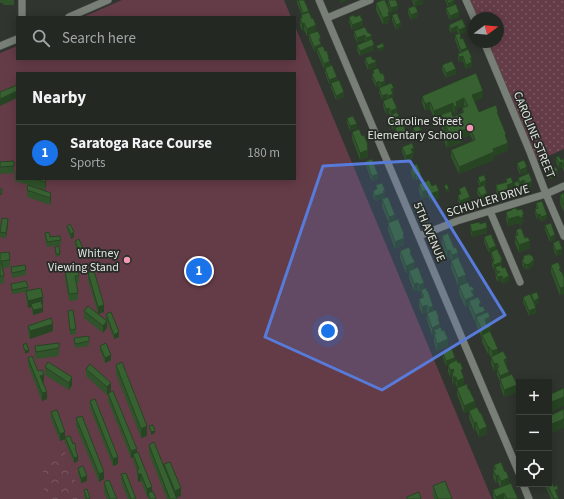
<!DOCTYPE html>
<html lang="en">
<head>
<meta charset="utf-8">
<style>
	:root { --surface:#242823; --page:#303430; --text:#f1f3f6; --muted:#a3a6a6; --line:#414441; --accent:#1a73e8 }
	body { margin:0; font-family:"Source Sans 3",sans-serif; background:var(--page); color:var(--text) }
	.controls { position:absolute; right:12px; bottom:12px; display:grid; overflow:hidden; border-radius:0px; box-shadow:0 2px 10px #0003 }
	.controls button { width:36px; height:36px; display:grid; place-items:center; padding:0; border:0; border-bottom:1px solid var(--line); background:var(--surface); color:var(--text); font:20px sans-serif }
	.compass { position:absolute; left:468px; top:12px; width:36px; height:36px; border-radius:50%; background:var(--surface); box-shadow:0 2px 10px #0003; rotate:74deg }
	.you { position:absolute; left:328px; top:331px; width:14px; height:14px; margin:-10px; border:3px solid #fff; border-radius:50%; background:#1a73e8; box-shadow:0 0 0 6px #1a73e833 }
	.badge { display:grid; place-items:center; width:26px; height:26px; border-radius:50%; background:var(--accent); color:#fff; font-size:13px; font-weight:700 }
	.pin { position:absolute; translate:-50% -50%; border:2px solid #fff; box-shadow:0 1px 4px #0006 }
	.list { margin:0; padding:0; list-style:none }
	h2 { display:flex; justify-content:space-between; align-items:center; height:52px; margin:0; padding:0 16px; font-size:17px }
	h2 small { font-size:13px; font-weight:400; color:var(--muted) }
	.list li { display:grid; grid-template-columns:26px 1fr auto; gap:12px; align-items:center; box-sizing:border-box; height:56px; padding:0 16px; border-top:1px solid var(--line) }
	.list b { display:block; font-size:15px; white-space:nowrap }
	.list p { margin:0; font-size:13px; white-space:nowrap; color:var(--muted) }
	.list em { font-size:13px; font-style:normal; color:var(--muted) }
	.icon { flex:none; width:22px; height:22px; fill:none; stroke:currentColor; stroke-width:2; stroke-linecap:round; stroke-linejoin:round }
	.map { position:relative; flex:none; width:564px; height:499px; overflow:hidden }
	.search { position:absolute; background:var(--surface); box-shadow:0 2px 10px #0003; left:16px; top:16px; width:280px; height:44px; display:flex; align-items:center; gap:10px; box-sizing:border-box; padding:0 14px; border-radius:0px; color:var(--muted); font-size:15px }
	.panel { position:absolute; background:var(--surface); box-shadow:0 2px 10px #0003; left:16px; top:72px; width:280px; height:108px; border-radius:0px }
	.map>svg:first-child { display:block }
</style>
</head>
<body>
<div class="map">
<svg width="564" height="499" viewBox="0 0 564 499">
	<defs>
		<pattern id="forest-crowns" width="20" height="18" patternUnits="userSpaceOnUse"><rect width="20" height="18" fill="#643c47"/><path d="M2 6a3 3 0 1 1 6 0M12 15a3 3 0 1 1 6 0" fill="none" stroke="#7a5861"/></pattern>
		<pattern id="park-dots" width="8" height="8" patternUnits="userSpaceOnUse"><rect width="8" height="8" fill="#643c47"/><path d="M2 2h.1M6 6h.1" fill="none" stroke="#7a5861" stroke-width="1.8" stroke-linecap="round"/></pattern>
	</defs>
	<rect width="100%" height="100%" fill="#30352f"/>
	<path fill="#643c47" fill-rule="evenodd" d="M122,0H284L291,17H83Z
		M295,26L492,499H0V53L17,46V59H295ZM17,73H295V179H17Z"/>
	<path fill="url(#forest-crowns)" d="M65,452L82,499H44L43,466L49,459Z"/>
	<path fill="url(#park-dots)" d="M469,0H564V149L537,161L487,42H498V18H477Z"/>
	<g fill="none" stroke-linecap="round" stroke-linejoin="round">
		<g stroke="#4c514b" stroke-width="8">
			<path id="minor" d="M319,0L519,473
				M466,0L474,18
				M22,17V0
				M69,17L108,0
				M327,18L370,0
				M484,42L530,152L546,194L564,236
				M0,46L17,39
				M490,211L520,282
				M419,236L457,221L546,194L564,186
				M523,484L529,499"/>
		</g>
		<use href="#minor" stroke="#787f77" stroke-width="7"/>
	</g>
	<path fill="#30532b" fill-rule="evenodd" d="M0,0H14V5H3V3H0Z
		M297,0H304L321,43V47L325,51L329,58L330,66L344,97L336,100L331,88V84H329L325,73V68L324,69L317,53V50L314,51L309,39V35L307,36L304,30L302,31L300,26V18H301L302,15L297,3Z
		M388,0L398,10L391,13L388,4Z
		M412,0H423V4L416,6L418,17L411,20L408,13V8L414,6Z
		M445,0H454V5L459,17L450,20L446,12V8L448,7Z
		M376,3L390,19H389V23L383,25L376,10Z
		M392,15L401,27L396,30L392,20Z
		M349,17H355L363,26L352,30L349,22Z
		M462,19L466,32L460,34L461,39L472,58V67L466,69L463,61L459,62L458,58V54L460,53L455,40V35L458,34L457,31L451,33L449,29V25Z
		M354,31L368,33L372,39L374,50L360,56L357,50V45L366,42L365,40L357,43L354,36Z
		M365,58L373,60L376,67L368,70L365,63Z
		M442,65L456,74L446,78L442,70Z
		M373,70L381,74L385,83V85L394,93H393V98L399,121H398L399,126L407,139L399,142L395,133V129L393,130L389,121V116L390,115L389,113L386,114L383,106V101L387,100V98L382,100L379,93V88L380,87L379,86L376,87L372,79Z
		M422,96L483,98L475,101L479,112L498,117L506,137L508,150L494,156V160L459,174L451,157V150L473,141L470,135L463,138V142L447,148L443,139L441,115L434,118L430,109L425,111L422,103ZM464,106L465,107L462,108V113L453,117L451,111L453,110L454,114L457,113V108Z
		M347,118L357,128L350,131L347,123Z
		M413,128L421,135L415,138L413,133Z
		M352,132L368,148V157L360,160L352,139Z
		M402,147L414,153L413,154V158L406,161L402,152Z
		M556,157L561,160L564,159V172L562,167L559,168L556,162Z
		M540,159L547,163L558,175L550,179L546,168V165L542,166L540,161Z
		M366,161L378,179L372,181L366,166Z
		M0,162L14,166V173L0,174Z
		M517,163L527,172L520,175L517,167Z
		M413,165L421,179L417,180L416,179L414,180L411,173V169L413,168Z
		M17,168V179H46V184L45,190L15,181V173Z
		M529,173L532,186L526,188L524,185L520,187V188L516,190L514,185V183L518,182V178Z
		M478,177L486,185L484,186L487,198L481,201L477,193V188L480,187L478,182Z
		M506,179L513,188L508,189V194L498,197L496,190V185L506,182Z
		M419,184L432,186L439,198L430,201L428,196L422,199L419,191Z
		M376,185L385,195H384V198L375,201L373,196V191L376,190Z
		M459,189L470,202L460,206L458,200V195H460Z
		M27,190L51,193V200L50,205L27,197Z
		M564,193V212L561,206L560,202V195Z
		M382,199L404,234V245L395,249L388,230V223H389L382,207Z
		M536,203L547,219L541,222L540,218L537,220L535,213V209L536,208Z
		M517,210L524,222H523V224L519,225V223L508,226L506,219V212Z
		M8,224L6,238L0,237V232Z
		M470,224H480L487,233L472,237L470,229Z
		M545,225L555,240L550,242L545,230Z
		M67,226L74,237L71,239L67,230Z
		M516,230L525,238L530,248L519,253L515,243Z
		M45,233L50,237L61,240V245L47,247L45,238Z
		M442,236L458,258L466,283L458,286L451,268V260L450,257L447,258L442,243Z
		M484,237L496,249L501,257L502,259V266L501,267L509,281L503,284L502,281L498,282L496,279L495,269L494,270L492,266V261H493L491,256V253H489L484,242Z
		M75,241L83,254L79,256L75,246Z
		M553,243L562,254L556,256L553,248Z
		M55,247L60,254V256L56,257Z
		M400,251L411,255L415,269L439,322L440,328L448,346L437,351L434,342V334L432,335L427,320V313H428L427,312L422,314L419,306V299L422,298L421,291L419,292L418,290L414,291L409,278V272L406,273L400,258Z
		M0,253L10,260V267L3,268L4,276V283L0,284Z
		M523,256L534,265L531,266V268L527,270L526,268L524,269L522,264Z
		M551,265L561,272L560,296L551,272Z
		M11,267L26,270V275L12,278Z
		M65,270L79,276V283H76L78,293V300L69,301L65,277Z
		M88,273L104,312L98,314L88,280Z
		M11,284L28,287V291L43,304L42,305L43,312L33,315L31,307L28,308L26,298V292L12,294Z
		M459,286L470,287L474,290V299L481,307L485,314L490,324L491,332L498,354L507,366L509,375L517,392L504,397L500,386V382L497,375V370L494,371L491,364V357L489,354H488L482,342V338L476,324V322H475L469,308V305L465,307L459,293Z
		M531,294L539,303L535,305L536,313L529,316L523,302V297H531Z
		M68,311L76,329V334L70,335Z
		M84,311L107,328L103,333L84,318Z
		M106,314L119,337L114,339L106,319Z
		M28,326L53,331L30,339L28,333Z
		M74,338L89,341V346L75,348Z
		M35,346L59,348V356L36,359L35,354Z
		M100,346L111,360L105,363L100,351Z
		M443,353L455,361L463,375L464,385L487,434L479,437L476,430L474,431L469,418V411L464,413L457,395V388L456,384L453,385L452,380V377H450L448,372V365L446,366L443,358Z
		M28,358L38,371L44,382H43L47,399L42,401L28,365Z
		M116,365L147,436L141,438L116,374Z
		M45,367L72,385L69,390L45,375Z
		M86,369L111,390L109,393L137,452L152,491L156,499H148V496L147,497L141,481L138,482L137,477V471L133,461V458H131L108,401V394L107,395L86,376Z
		M90,401L118,464L113,466L90,408Z
		M517,408H519V422L517,418Z
		M51,412L65,439L60,441L51,419Z
		M76,418L104,479L99,482L76,426Z
		M65,437L76,452L78,461L74,463L65,442Z
		M149,445L164,469V464L181,496L176,497L177,499H167L149,454Z
		M494,465L509,484L518,499H494L493,497V490L500,487L498,482L496,483L493,477Z
		M78,468L87,481L81,483L78,473Z
		M121,474L136,499H128L121,482Z
		M104,482L117,499H107L104,492Z
		M544,484H549L558,496L559,499H551Z
		M433,486L452,499H434L433,496Z
		M84,490L90,499H85L84,495Z"/>
	<path fill="#274423" d="M340,0H346V1L340,4Z
		M420,0H423V4L415,7V2Z
		M454,1V5L448,8V3Z
		M398,6V10L391,13V8Z
		M388,12H390L389,23L383,25V18Z
		M418,12V17L411,20V15Z
		M459,12V17L450,20V16Z
		M363,21V26L352,30V25Z
		M304,23V30L302,31V24Z
		M401,23V27L396,30V25Z
		M316,25V33L307,36V29Z
		M457,26V31L451,33V29Z
		M466,27V32L459,35V30Z
		M365,35V40L357,43V38Z
		M372,36V41L366,43V38Z
		M321,44V48H317V50L314,51V47Z
		M374,45V50L360,56V51Z
		M384,47V49L378,52V49Z
		M467,48V52L461,55V50Z
		M463,56V61L459,62V57Z
		M328,58H329L330,66L324,69V64Z
		M470,58H472V67L466,69V65Z
		M376,62V67L368,70V65Z
		M456,69V74L446,78V73Z
		M337,77V81L329,84V80Z
		M384,79H385V86L380,87V83Z
		M379,81V86L376,87V83Z
		M394,88V93L391,94V89Z
		M17,91V98L0,106V99Z
		M483,91V98L472,102V95Z
		M344,92V97L336,100V96Z
		M387,94V98L382,100V96Z
		M393,94V99L388,101V96Z
		M464,98V106L457,108V113L454,114V107L456,102Z
		M430,102V109L425,111V104Z
		M453,103V110L434,118V111Z
		M389,108V113L386,114V109Z
		M397,108V113L391,116V111Z
		M399,122V127L393,130V125Z
		M357,124V128L350,131V126Z
		M446,126V133L444,134V127Z
		M470,128V135L463,138V142L447,148V141L461,131Z
		M421,130V135L415,138V133Z
		M407,134V139L399,142V138Z
		M508,143V150L494,156V160L459,174V167L493,149Z
		M367,145H368V157L360,160V153Z
		M414,148V153L413,154V158L406,161V156L411,149Z
		M547,162V164L546,163V165L542,166V164Z
		M562,162V167L559,168V163Z
		M527,167V172L520,175V170Z
		M558,170V175L550,179V174Z
		M378,174V179L372,181V176Z
		M416,174V179L414,180V175Z
		M421,174V179L417,180V176Z
		M46,179V184L45,190V182Z
		M486,180V185L480,187V183Z
		M524,180V185L520,187V188L516,190V187L520,186V182Z
		M532,181V186L526,188V184Z
		M513,183V188L508,189V194L498,197V192L507,185Z
		M428,189V196L422,199V192Z
		M449,189V192L446,193V190Z
		M385,190L384,198L375,201V196Z
		M439,191V198L430,201V194Z
		M51,193V200L50,205V198Z
		M487,193V198L481,201V196Z
		M470,197V202L460,206V201Z
		M540,214V218L537,220V215Z
		M395,215V222L389,224V217Z
		M522,215H524L523,224L519,225V218Z
		M547,215V219L541,222V217Z
		M519,216V223L508,226V219Z
		M8,219V224L6,238V233Z
		M487,228V233L472,237V232Z
		M74,232V237L71,239V234Z
		M404,234V245L395,249V242L403,235Z
		M555,235V240L550,242V237Z
		M530,241V248L519,253V245Z
		M496,246V251L491,252V253H489V249Z
		M83,249V254L79,256V251Z
		M562,249V254L556,256V251Z
		M450,250V257L447,258V251Z
		M458,253V260L452,262V255Z
		M129,258V261L126,262V260Z
		M502,259V266L496,269L495,267V269L494,270V265Z
		M534,260V265L531,266V268L527,270V265L531,262Z
		M415,262V269L406,273V266Z
		M524,264H526V268L524,269Z
		M466,275V283L458,286V278Z
		M502,276V281L498,282V277Z
		M509,276V281L503,284V279Z
		M418,283V290L414,291V284Z
		M424,283V290L419,292V285Z
		M564,287V294L560,296V288Z
		M474,290V303L469,301V305L465,307V300L471,291Z
		M43,297V304L32,307L31,304V307L28,308V301Z
		M539,298V303L534,305V301Z
		M104,305V312L98,314V307Z
		M427,305V312L422,314V307Z
		M433,306V314L429,315V308Z
		M43,308V312L33,315V310Z
		M536,308V313L529,316V311Z
		M485,311V318L476,317V322H475V315Z
		M490,317V324L485,327V319Z
		M439,318L440,332L434,330V334L432,335V328L438,319Z
		M107,321V328L103,333V326Z
		M53,324V331L30,339V331Z
		M491,327V334L482,335V338V331Z
		M119,332V337L114,339V335Z
		M448,339V346L437,351V344Z
		M488,347H489V354H488Z
		M498,349V356L492,358V351Z
		M29,350V352L25,354V351Z
		M111,355V360L105,363V358Z
		M455,358V363H450V365L446,366V361Z
		M507,358V366L504,360Z
		M497,363V370L494,371V364Z
		M453,369V375L452,373V377H450V370Z
		M509,372V379L500,381V376Z
		M44,375V382L40,383V376Z
		M72,377V385L69,390V383Z
		M453,377H456V384L453,385Z
		M464,378V386L457,388V381Z
		M111,383V390L107,395V387Z
		M517,385V392L504,397V390Z
		M47,392V399L42,401V393Z
		M564,397V406L549,413V403Z
		M475,401V409L464,413V406Z
		M564,419V428L549,435V425Z
		M476,422V430L474,431V423Z
		M147,426V436L141,438V429Z
		M487,427V434L479,437V430Z
		M155,431V433L151,435V432Z
		M65,432V439L60,441V434Z
		M137,449V456L133,454V458H131V451Z
		M78,457V461L74,463V458Z
		M118,457V464L113,466V459Z
		M104,472V479L99,482V474Z
		M138,474H141V481L138,482Z
		M498,475V482L496,483V476Z
		M87,476V481L81,483V478Z
		M509,478V485L501,489V481Z
		M152,487V495L148,493V496L147,497V489Z
		M181,488V496L175,498V491Z
		M558,489V496L555,498V490Z
		M504,493V499H496V497Z"/>
	<path fill="#386132" stroke="#274423" d="M298,0H304L309,11L303,13Z
		M383,0H385L390,12H388L389,16L383,18L376,3Z
		M388,0H396L398,6L391,8Z
		M414,0H420L415,2Z
		M447,0H454V1L448,3Z
		M456,4L459,12L450,16L446,8Z
		M415,6L418,12L411,15L408,8Z
		M309,12L312,19L313,18L316,25L307,29L304,23L302,24L300,18H302L301,15Z
		M397,13L401,23L396,25L392,15Z
		M354,15L355,17L360,15L363,21L352,25L349,17Z
		M462,19L466,27L459,30L457,26L451,29L449,25Z
		M365,27L368,33H370L372,36L366,38L365,35L357,38L354,31Z
		M318,31L321,38L319,39L321,44L314,47L309,34Z
		M460,33L461,36L460,37L461,39L463,38L467,48L461,50L455,35Z
		M372,39L374,45L360,51L357,45Z
		M383,43L384,47L378,49L376,46Z
		M323,46L325,51H327L329,58H328L330,61L324,64L317,48Z
		M468,49L472,58H470L472,62L466,65L463,56L459,57L458,54Z
		M371,56L373,60L375,59L376,62L368,65L365,58Z
		M452,61L456,69L446,73L442,65Z
		M332,65L337,77L329,80L325,68Z
		M378,68L381,74L383,73L385,79H384L385,81L380,83L379,81L376,83L372,74L374,73L373,70Z
		M476,73L483,91L472,95L479,112L496,105L498,112H497L506,134L505,135L508,143L493,149L494,152L459,167L451,150L475,140L470,128L461,131L463,135L447,141L443,132L448,130L446,126L444,127L442,123L445,122L441,115L451,111L453,117L464,112L462,108L468,106L464,98L456,102L457,106L454,107L453,103L434,111L430,102L425,104L422,96Z
		M339,80L344,92L336,96L331,83Z
		M391,83L394,88L391,89L393,94L388,96L387,94L382,96L379,88Z
		M17,85V91L0,99V92Z
		M392,97L397,108L391,111L389,108L386,109L383,101Z
		M397,112L399,116L396,117L399,122L393,125L389,116Z
		M353,116L357,124L350,126L347,118Z
		M403,124L407,134L399,138L395,128Z
		M419,125L421,130L415,133L413,128Z
		M359,129L362,136L364,135L368,145H367L368,150L360,153L352,132Z
		M412,143L414,148L411,149L413,153L406,156L402,147Z
		M559,156L561,160L564,159V167L562,162L559,163L556,157Z
		M544,157L547,162L542,164L540,159Z
		M372,159L378,174L372,176L366,161Z
		M524,160L527,167L520,170L517,163Z
		M14,161V166L0,167V162Z
		M551,161L554,168L556,167L558,170L550,174L546,163Z
		M417,164L421,174L417,176L416,174L414,175L411,169L414,167L413,165Z
		M529,173L532,181L526,184L524,180L520,182L518,178Z
		M484,175L486,180L480,183L478,177Z
		M511,177L513,183L507,185L508,189L498,192L496,185L507,182L506,179Z
		M34,179H46L45,182Z
		M429,180L432,186L436,184L439,191L430,194L428,189L422,192L419,184Z
		M518,181L520,186L516,187L514,183Z
		M382,183L385,190L383,191L384,193L375,196L373,191L377,189L376,185Z
		M447,184L449,189L446,190L444,186Z
		M28,185L51,193L50,198L27,190Z
		M484,185L487,193L481,196L477,188Z
		M465,186L470,197L460,201L458,195L461,194L459,189Z
		M0,189H2L1,195L0,194Z
		M564,193V205L561,199H562L560,195Z
		M388,197L395,215L389,217L382,199Z
		M542,201L547,215L541,217L540,214L537,215L535,209L538,208L536,203Z
		M516,208L517,210L522,209L524,215H522L523,217L519,218V216L508,219L506,212L512,210V209Z
		M2,218L8,219L6,233L0,232Z
		M398,219L404,234L403,235L404,238L395,242L388,223Z
		M480,222V224L486,222L487,228L472,232L470,224Z
		M551,223L555,235L550,237L545,225Z
		M70,224L74,232L71,234L67,226Z
		M521,228L525,238L528,237L530,241L519,245L515,236L518,235L516,230Z
		M49,232L50,237L60,236L61,240L47,242L45,233Z
		M448,233L454,248L456,247L458,253L452,255L450,250L447,251L442,236Z
		M491,234L496,246L489,249L484,237Z
		M79,239L83,249L79,251L75,241Z
		M559,240L562,249L556,251L553,243Z
		M59,246L60,254H56L55,247Z
		M409,247L411,252L410,253L415,262L406,266L400,251Z
		M497,249L502,259H501L502,262L494,265L492,261H494L491,252Z
		M9,252L10,260L1,261L4,276H0V253Z
		M530,254L531,256L532,255L534,260L531,262V263L527,265L526,264H524L522,260L524,259L523,256Z
		M128,255L129,258L126,260L125,256Z
		M458,257L466,275L458,278L451,261Z
		M558,262L561,269H559L561,272H562L564,278V287L560,288L551,265Z
		M25,265L26,270L12,273L11,267Z
		M501,265L502,268L505,267L509,276L503,279L502,276L498,277L496,274L500,272L499,271L497,272L495,267Z
		M418,267L424,283L419,285L418,283L414,284L409,271Z
		M77,268L79,276H75L78,293L69,294L65,270Z
		M94,271L104,305L98,307L88,273Z
		M26,281L28,287L12,290L11,284Z
		M468,282L470,287L472,286L474,290L471,291L474,296L465,300L459,286Z
		M41,288L43,297L28,301L26,291Z
		M426,288L427,291H428L433,306L429,308L427,305L422,307L419,299L424,297L421,290Z
		M537,292L539,298L534,301L531,294Z
		M530,294L536,308L529,311L523,297Z
		M478,297L481,303L479,304L480,307L483,306L485,311L475,315L469,301Z
		M41,301L43,308L33,310L31,304Z
		M88,306L107,321L103,326L84,311Z
		M73,310L76,329L70,330L68,311Z
		M436,310L439,318L438,319L440,324L432,328L427,313Z
		M111,312L119,332L114,335L106,314Z
		M488,312L490,317L485,319L487,325L489,324L491,327L482,331L476,317Z
		M51,318L53,324L30,331L28,326Z
		M441,327L442,331L444,330L448,339L437,344L434,334H436L434,330Z
		M490,331L498,349L492,351L489,347H488L482,335Z
		M89,336V341L75,344L74,338Z
		M26,343L29,350L25,351L23,345Z
		M59,343V348L36,352L35,346Z
		M106,343L111,355L105,358L100,346Z
		M452,349L455,358L446,361L443,353Z
		M503,351L507,358L504,360L509,372L500,376L497,368L499,367L497,363L494,364L491,357Z
		M32,356L38,371L42,370L44,375L40,376L47,392L42,393L28,358Z
		M457,360L458,363L460,362L463,369L461,370L464,378L457,381L456,377H453L452,373L454,372L453,369L450,370L448,365L450,364V363Z
		M48,362L72,377L69,383L45,367Z
		M122,362L147,426L141,429L116,365Z
		M90,364L111,383L107,387L86,369Z
		M512,374L517,385L504,390L500,379Z
		M467,384L468,389H469L475,401L464,406L457,388Z
		M564,388V397L549,403V395Z
		M113,391L137,449L131,451L108,393Z
		M95,399L118,457L113,459L90,401Z
		M477,407L480,413H481L487,427L479,430L476,422L474,423L469,411Z
		M517,408H519V413Z
		M564,409V419L549,425V416Z
		M57,410L65,432L60,434L51,412Z
		M82,416L104,472L99,474L76,418Z
		M153,425L155,431L151,432L149,426Z
		M70,436L73,444L75,443L76,447L75,448L78,457L74,458L65,437Z
		M154,442L177,499H170L149,445Z
		M138,452L152,487L147,489L141,474H138L137,470L139,469L133,454Z
		M170,462L181,488L175,491L164,464Z
		M501,462L505,472L506,471L509,478L501,481L498,475L496,476L493,470L496,469L494,465Z
		M83,466L87,476L81,478L78,468Z
		M126,473L136,499H131L121,474Z
		M549,476L554,487L557,485L558,489L555,490L559,499H554L547,484H549Z
		M109,480L117,499H110L104,482Z
		M445,481L452,499H438L433,486Z
		M511,483L518,499H507L504,493L496,497L493,490Z
		M87,489L90,498L87,499L84,490Z
		M153,491L156,499H150L148,493Z
		M419,492L421,499H407V497Z"/>
	<path fill="#587bda" fill-opacity="0.2" stroke="#587bda" stroke-width="3" stroke-linejoin="round" d="M410,161L505,315L382,390L265,337L323,166Z"/>
	<g fill="#f19ab2" stroke="#262b25" stroke-width="1.5">
		<circle cx="470" cy="128" r="4"/>
		<circle cx="127" cy="260" r="4"/>
	</g>
	<g text-anchor="middle" dominant-baseline="central" stroke-width="3.5" stroke-linejoin="round" paint-order="stroke">
		<g font-size="12" fill="#e1e4e0" stroke="#262b25" text-anchor="end">
			<text x="462" y="121">Caroline Street<tspan x="462" dy="14">Elementary School</tspan></text>
			<text x="119" y="253">Whitney<tspan x="119" dy="14">Viewing Stand</tspan></text>
		</g>
		<g font-size="12" fill="#e1e4e0" stroke="#262b25">
			<text transform="translate(534 135) rotate(68)">CAROLINE STREET</text>
			<text transform="translate(488 201) rotate(-17)">SCHUYLER DRIVE</text>
			<text transform="translate(429 232) rotate(67)">5TH AVENUE</text>
		</g>
	</g>
</svg>
<div class="controls">
<button>+</button>
<button>−</button>
<button><svg class="icon" aria-label="locate" viewBox="0 0 24 24"><circle cx="12" cy="12" r="6"/><path d="M12 2v4M12 18v4M2 12h4M18 12h4"/></svg></button>
</div>
<svg class="compass" viewBox="-18 -18 36 36"><path d="M0-13l5 13h-10z" fill="#e53935"/><path d="M0 13l5-13h-10z" fill="#a3a6a6"/></svg>
<div class="you"></div>
<div class="pin badge" style="left:199px;top:271px">1</div>
<div class="search"><svg class="icon" aria-label="search" viewBox="0 0 24 24"><circle cx="10" cy="10" r="6"/><path d="M15 15l6 6"/></svg>Search here</div>
<section class="panel">
<h2>Nearby<small></small></h2>
<ul class="list">
<li><span class="badge">1</span><div><b>Saratoga Race Course</b><p>Sports</p></div><em>180 m</em></li>
</ul>
</section>
</div>
</body>
</html>
